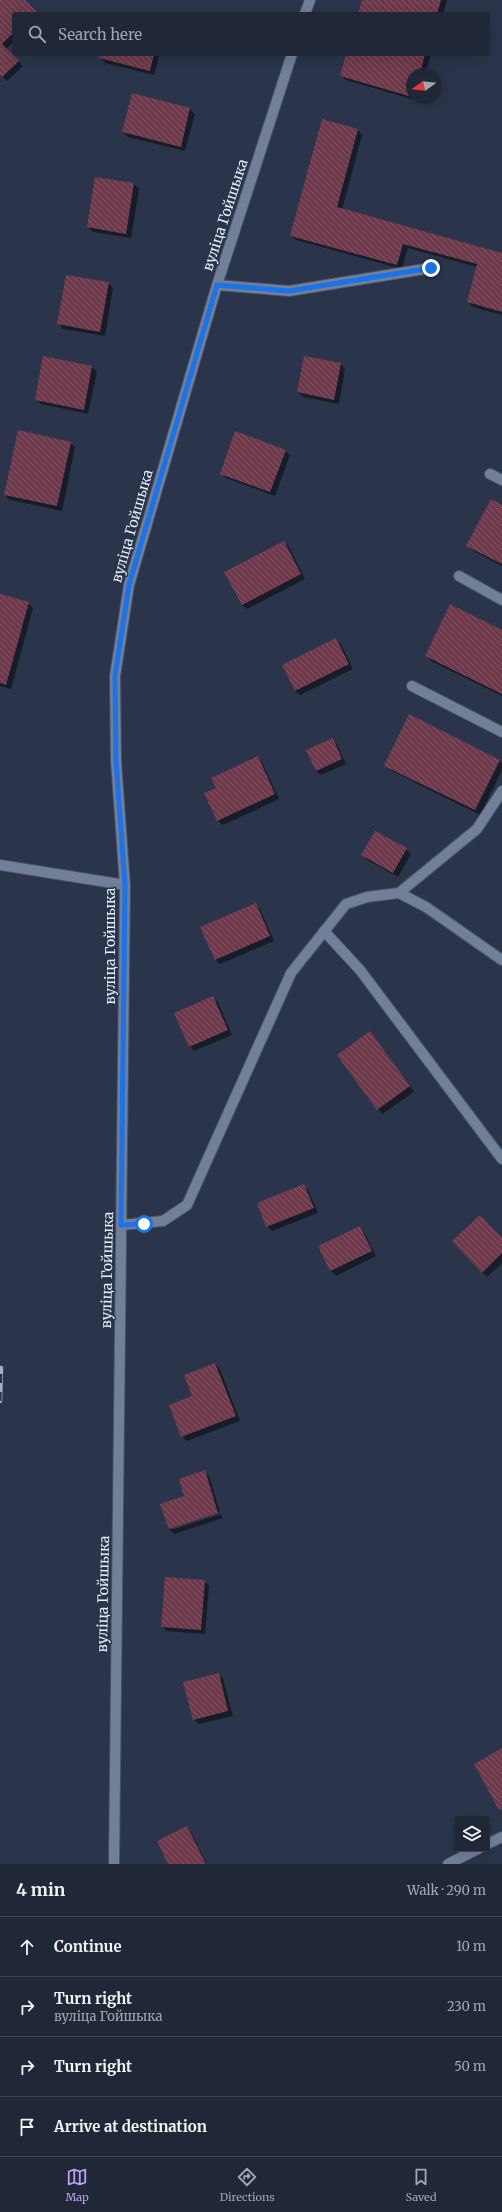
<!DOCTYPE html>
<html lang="en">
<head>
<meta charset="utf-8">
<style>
	:root { --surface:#202838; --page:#2d3443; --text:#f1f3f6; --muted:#a2a6ae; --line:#3d4453; --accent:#bca0f2 }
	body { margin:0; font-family:Merriweather,serif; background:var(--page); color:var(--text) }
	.controls { position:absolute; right:12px; bottom:12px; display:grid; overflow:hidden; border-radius:4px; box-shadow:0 4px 16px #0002 }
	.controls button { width:36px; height:36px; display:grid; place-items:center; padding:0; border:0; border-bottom:1px solid var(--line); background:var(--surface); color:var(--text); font:20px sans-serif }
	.compass { position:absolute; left:406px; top:68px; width:36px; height:36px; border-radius:50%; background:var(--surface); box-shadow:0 4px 16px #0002; rotate:255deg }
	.stop { position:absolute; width:12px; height:12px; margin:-9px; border:3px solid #1a73e8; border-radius:50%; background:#fff }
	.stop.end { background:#1a73e8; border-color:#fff; box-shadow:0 1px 4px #0008 }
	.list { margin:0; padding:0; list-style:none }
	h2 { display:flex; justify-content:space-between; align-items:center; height:52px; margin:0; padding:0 16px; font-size:17px }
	h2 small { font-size:13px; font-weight:400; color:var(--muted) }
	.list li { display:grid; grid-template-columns:26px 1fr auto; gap:12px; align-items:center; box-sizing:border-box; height:60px; padding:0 16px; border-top:1px solid var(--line) }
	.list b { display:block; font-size:15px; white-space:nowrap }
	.list p { margin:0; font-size:13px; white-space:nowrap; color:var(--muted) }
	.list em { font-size:13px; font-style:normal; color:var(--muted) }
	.icon { flex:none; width:22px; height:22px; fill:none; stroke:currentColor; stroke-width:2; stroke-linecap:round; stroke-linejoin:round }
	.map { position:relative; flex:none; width:502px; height:1864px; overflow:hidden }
	.search { position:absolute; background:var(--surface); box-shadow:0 4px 16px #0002; left:12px; right:12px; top:12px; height:44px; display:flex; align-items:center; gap:10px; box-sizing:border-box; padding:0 14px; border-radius:4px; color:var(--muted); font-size:15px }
	.sheet { height:292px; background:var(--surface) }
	nav { display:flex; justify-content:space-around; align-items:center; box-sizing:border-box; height:56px; border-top:1px solid var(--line); background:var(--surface); font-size:11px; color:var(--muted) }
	nav a { display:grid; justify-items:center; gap:2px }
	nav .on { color:var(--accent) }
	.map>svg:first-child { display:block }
</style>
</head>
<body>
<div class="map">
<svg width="502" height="1864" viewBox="0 0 502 1864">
	<defs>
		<pattern id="building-back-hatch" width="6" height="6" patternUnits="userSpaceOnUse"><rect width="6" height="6" fill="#6d394b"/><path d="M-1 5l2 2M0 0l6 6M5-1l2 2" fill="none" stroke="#825666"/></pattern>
	</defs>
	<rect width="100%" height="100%" fill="#2a354b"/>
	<path fill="#0007" d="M0,0H24L37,14H14V41L6,49L23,66L7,81L0,74Z
		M363,0H447L443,14H359Z
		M102,54H160L154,75L105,63L101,58Z
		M347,54H431L425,74H412V98H418V101L346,80L341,75Z
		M133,94L190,109L195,114L185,151L128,137L123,132Z
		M358,130L362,135L342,210L502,254V315L473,307L468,302L477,267L408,248L402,269L296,240L291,236Z
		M134,184L139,189L131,238L93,232L88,227Z
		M108,283L113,288L105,336L63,329L59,324Z
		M44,358L92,367L97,372L88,414L41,404L36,399Z
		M341,364L345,369L339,404L303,397L298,392Z
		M70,443L75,447L62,511L10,500L5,495Z
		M285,451L290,455L275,496L226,478L221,473Z
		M502,506V566L472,550L468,546Z
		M284,542L289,547L305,579L247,609L242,605Z
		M0,595L28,603L33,608L11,689L0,686Z
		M502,631V696L431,661L426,656Z
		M336,639L341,644L353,669L300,695L295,691Z
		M333,739L337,744L346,764L321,775L316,771Z
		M258,758L262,762L279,799L223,825L218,821L206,794L217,789Z
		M499,761L502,763V770L480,815L390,770L385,765Z
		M406,849L411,854L398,877L367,860L362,855Z
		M255,905L260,909L274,941L220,964L215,959Z
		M213,997L218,1002L232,1035L194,1051L190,1046Z
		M374,1037L414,1092L382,1114L338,1055Z
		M304,1186L308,1190L318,1213L272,1231L267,1226Z
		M360,1227L364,1232L376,1256L336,1276L331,1271L319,1246Z
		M502,1239V1263L487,1277L454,1241Z
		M215,1364L220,1369L240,1421L187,1441L182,1436Z
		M204,1472L209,1476L220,1512L171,1528V1530L221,1514L223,1518L174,1534L169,1529L186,1497Z
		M204,1581L209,1586L205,1634L167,1631L162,1627Z
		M218,1674L223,1679L233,1716L199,1724L194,1720Z
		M186,1827L191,1832L207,1864H170Z"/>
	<path fill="url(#building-back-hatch)" d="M0,0H25L39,14H14V32L2,44L19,61L2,77L0,75Z
		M362,0H441L437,14H358Z
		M101,54H154L150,71L99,58Z
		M346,54H425L420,74H412V97L340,76Z
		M132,93L190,108L181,147L122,132Z
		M322,119L358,129L337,207L502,253V312L467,302L477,264L403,244L397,265L290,236Z
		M95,177L134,183L126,234L87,227Z
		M66,275L109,282L100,332L57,324Z
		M43,356L92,366L84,410L35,400Z
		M304,356L341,363L334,400L297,392Z
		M18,430L71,442L57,506L4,495Z
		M235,431L286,450L270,492L220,474Z
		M491,499L502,505V564L466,546Z
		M284,541L301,574L242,605L224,572Z
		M0,594L29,602L6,685L0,683Z
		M450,604L502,630V694L425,656Z
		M336,638L349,664L295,691L282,665Z
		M409,714L500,760L475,810L384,766Z
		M333,738L342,759L316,771L306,750Z
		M258,756L275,794L217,821L204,793L216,788L211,778Z
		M375,831L407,848L393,873L361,855Z
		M256,903L270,936L215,960L200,927Z
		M213,996L228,1030L189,1047L174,1013Z
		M370,1031L410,1086L377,1110L337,1055Z
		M304,1184L314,1208L266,1227L257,1203Z
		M480,1215L502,1238V1253L482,1273L452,1241Z
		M360,1226L372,1251L330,1271L318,1246Z
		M215,1363L236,1416L181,1437L169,1405L192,1396L184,1375Z
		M205,1470L218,1513L169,1529L160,1504L184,1496L179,1479Z
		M165,1577L205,1580L201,1630L161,1627Z
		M219,1673L228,1711L193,1720L183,1682Z
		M502,1748V1808L499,1810L474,1764Z
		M187,1826L206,1864H168L157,1841Z"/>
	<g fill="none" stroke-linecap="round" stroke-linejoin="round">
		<g stroke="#495366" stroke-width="12">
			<path id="minor" d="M305,14L310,0
				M217,285L289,291L431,268
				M490,474L502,480
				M459,576L502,600
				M412,686L502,732
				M0,865L125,885
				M399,893L477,829L502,791
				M324,931L360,970L502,1159
				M121,1225L163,1221L187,1205L291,973L346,904L367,897L399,893L426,907L502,960
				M487,1844L502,1837
				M114,1864L125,885L116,761L115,676L129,585L217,285L292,54
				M448,1864L478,1849"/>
		</g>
		<use href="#minor" stroke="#717f99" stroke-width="10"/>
		<g stroke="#a5afc0" stroke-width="4.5">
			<path id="rail" d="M0,1401L1,1368"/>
		</g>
		<use href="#rail" stroke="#2a354b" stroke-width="3" stroke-dasharray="9" stroke-linecap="butt"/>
	</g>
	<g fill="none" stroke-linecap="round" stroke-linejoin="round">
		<path stroke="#1a73e8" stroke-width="5" d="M144,1224L121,1225L125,885L116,761L115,676L129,585L217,285L289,291L431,268"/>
	</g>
	<g text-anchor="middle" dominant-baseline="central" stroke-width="3" stroke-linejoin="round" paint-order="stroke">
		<g font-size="14" fill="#e7effe" stroke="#2a354b">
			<text transform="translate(225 215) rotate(-72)">вуліца Гойшыка</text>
			<text transform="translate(132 526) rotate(-74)">вуліца Гойшыка</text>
			<text transform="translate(110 946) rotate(-90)">вуліца Гойшыка</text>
			<text transform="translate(107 1270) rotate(-89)">вуліца Гойшыка</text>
			<text transform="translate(103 1594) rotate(-89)">вуліца Гойшыка</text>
		</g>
	</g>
</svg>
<div class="controls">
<button><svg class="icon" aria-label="layers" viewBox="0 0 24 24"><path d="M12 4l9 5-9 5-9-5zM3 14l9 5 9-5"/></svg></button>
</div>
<svg class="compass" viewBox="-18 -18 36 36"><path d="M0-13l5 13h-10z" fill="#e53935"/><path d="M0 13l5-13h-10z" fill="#a2a6ae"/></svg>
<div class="stop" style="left:144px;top:1224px"></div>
<div class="stop end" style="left:431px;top:268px"></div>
<div class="search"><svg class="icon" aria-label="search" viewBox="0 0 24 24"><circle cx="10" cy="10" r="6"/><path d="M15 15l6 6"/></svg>Search here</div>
</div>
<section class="sheet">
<h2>4 min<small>Walk · 290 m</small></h2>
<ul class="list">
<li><svg class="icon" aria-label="ahead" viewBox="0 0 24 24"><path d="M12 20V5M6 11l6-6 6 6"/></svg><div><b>Continue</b></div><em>10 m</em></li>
<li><svg class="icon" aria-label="right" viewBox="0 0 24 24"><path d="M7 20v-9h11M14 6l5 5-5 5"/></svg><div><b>Turn right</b><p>вуліца Гойшыка</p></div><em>230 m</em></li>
<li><svg class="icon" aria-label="right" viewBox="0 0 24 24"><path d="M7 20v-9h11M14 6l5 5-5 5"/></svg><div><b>Turn right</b></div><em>50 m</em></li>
<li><svg class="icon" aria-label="arrive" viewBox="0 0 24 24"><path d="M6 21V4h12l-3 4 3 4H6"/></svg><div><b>Arrive at destination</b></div></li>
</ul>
</section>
<nav>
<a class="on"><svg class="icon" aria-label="map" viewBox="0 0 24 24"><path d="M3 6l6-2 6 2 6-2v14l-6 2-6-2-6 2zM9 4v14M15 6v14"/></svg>Map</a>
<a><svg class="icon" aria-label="directions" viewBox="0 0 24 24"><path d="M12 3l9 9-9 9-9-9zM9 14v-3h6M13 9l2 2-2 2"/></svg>Directions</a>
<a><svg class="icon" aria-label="saved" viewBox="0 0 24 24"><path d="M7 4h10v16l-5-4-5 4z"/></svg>Saved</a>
</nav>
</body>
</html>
